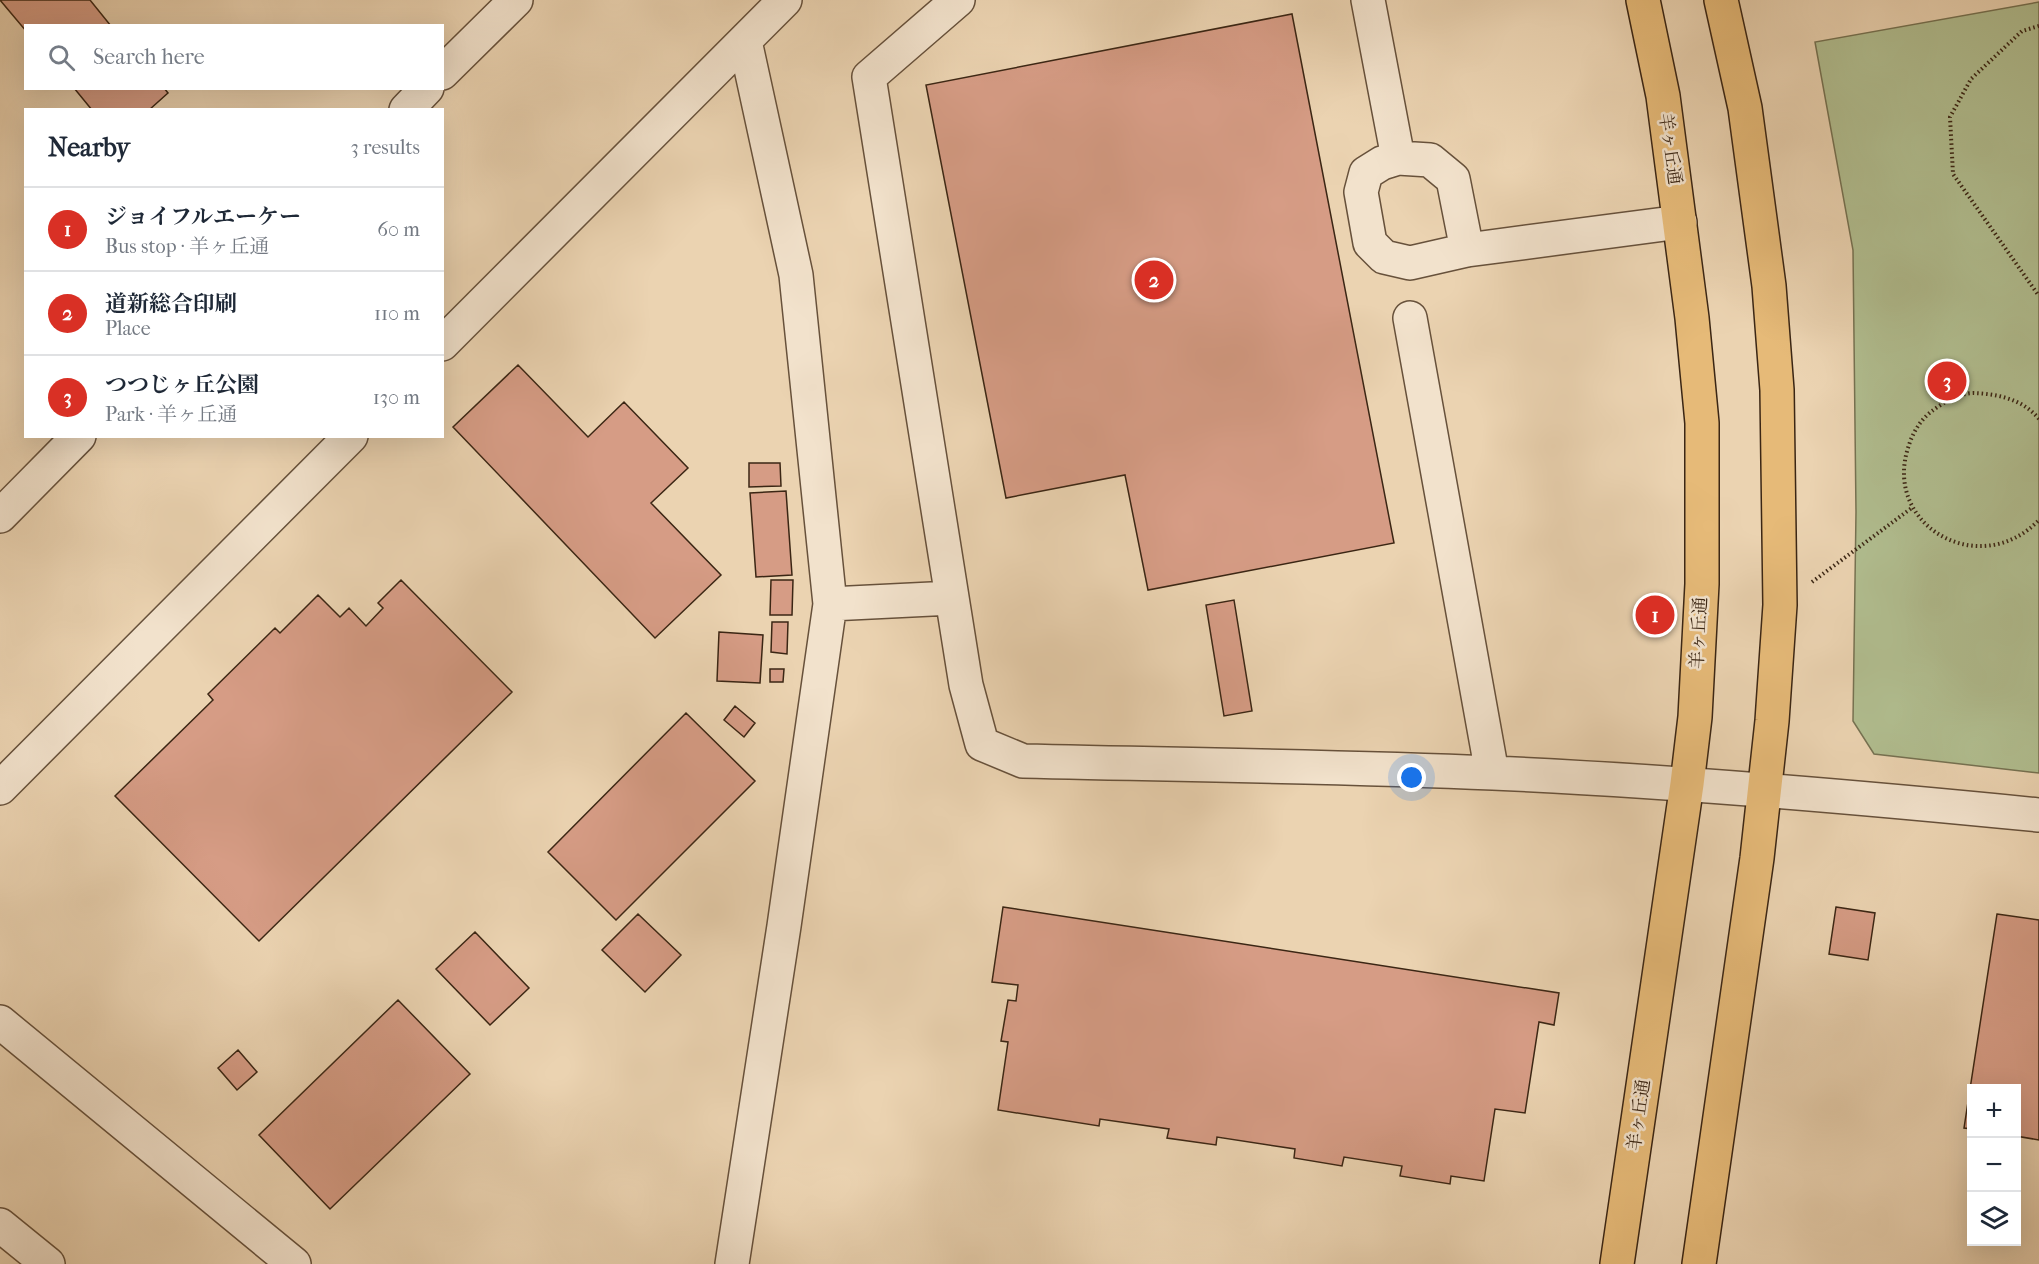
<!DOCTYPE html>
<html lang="en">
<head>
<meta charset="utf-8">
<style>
	:root { --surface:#fff; --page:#f2f2f3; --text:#1f2937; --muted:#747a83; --line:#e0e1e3; --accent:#d93025 }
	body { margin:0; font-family:"IM FELL French Canon","Noto Serif JP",serif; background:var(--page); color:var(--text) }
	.controls { position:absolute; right:18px; bottom:18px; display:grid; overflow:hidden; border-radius:0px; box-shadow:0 6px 24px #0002 }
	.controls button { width:54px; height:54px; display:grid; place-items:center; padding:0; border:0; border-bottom:2px solid var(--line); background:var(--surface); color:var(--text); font:30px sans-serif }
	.you { position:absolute; left:1412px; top:778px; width:21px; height:21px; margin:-15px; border:4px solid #fff; border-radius:50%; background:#1a73e8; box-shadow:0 0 0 9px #1a73e833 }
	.badge { display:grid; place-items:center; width:39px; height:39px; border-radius:50%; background:var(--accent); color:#fff; font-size:20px; font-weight:700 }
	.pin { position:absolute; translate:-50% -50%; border:3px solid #fff; box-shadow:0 2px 6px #0006 }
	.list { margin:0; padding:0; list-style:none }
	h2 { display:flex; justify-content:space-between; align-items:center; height:78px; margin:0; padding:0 24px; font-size:26px }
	h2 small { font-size:20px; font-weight:400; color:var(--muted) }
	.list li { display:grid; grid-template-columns:39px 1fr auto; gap:18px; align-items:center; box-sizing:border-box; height:84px; padding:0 24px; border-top:2px solid var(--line) }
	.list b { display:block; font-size:22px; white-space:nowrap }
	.list p { margin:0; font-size:20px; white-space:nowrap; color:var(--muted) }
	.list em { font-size:20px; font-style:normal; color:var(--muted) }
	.icon { flex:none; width:33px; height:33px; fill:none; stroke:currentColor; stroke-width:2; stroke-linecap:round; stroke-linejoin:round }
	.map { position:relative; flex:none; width:2039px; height:1264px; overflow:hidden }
	.search { position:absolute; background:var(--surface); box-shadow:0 6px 24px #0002; left:24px; top:24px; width:420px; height:66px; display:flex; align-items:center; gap:15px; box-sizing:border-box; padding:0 21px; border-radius:0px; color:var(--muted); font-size:22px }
	.panel { position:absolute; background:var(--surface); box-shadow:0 6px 24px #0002; left:24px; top:108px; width:420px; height:330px; border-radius:0px }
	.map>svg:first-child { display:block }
</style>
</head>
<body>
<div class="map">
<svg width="2039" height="1264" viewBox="0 0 2039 1264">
	<rect width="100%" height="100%" fill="#ebd3b1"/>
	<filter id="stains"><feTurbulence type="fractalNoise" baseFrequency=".00333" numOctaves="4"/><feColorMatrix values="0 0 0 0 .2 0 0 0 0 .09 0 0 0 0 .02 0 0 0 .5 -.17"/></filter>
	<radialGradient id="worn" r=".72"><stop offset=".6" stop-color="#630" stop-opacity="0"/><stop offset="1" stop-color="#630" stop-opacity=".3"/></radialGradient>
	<path fill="#b1be90" stroke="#767252" stroke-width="1.5" d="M2039,2V773L1874,754L1853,721L1856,512L1853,250L1815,42Z"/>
	<path fill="#d69c85" stroke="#3b2614" stroke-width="1.5" d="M0,0H90L111,26H26V31Z
		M1292,14L1394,543L1148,590L1125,475L1006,498L926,85Z
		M74,88H164L168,93L149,110H92Z
		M518,365L588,437L624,402L688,468L651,503L721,575L655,638L453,427Z
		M749,463H780L781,486L749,487Z
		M786,491L792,575L756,577L750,493Z
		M401,580L512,692L259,941L115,796L213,700L208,694L275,628L280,633L318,595L340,617L349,608L366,626L383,608L378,603Z
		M771,580H793L792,615H770Z
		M1234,600L1252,711L1224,716L1206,605Z
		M772,622H788L787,654L771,652Z
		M719,632L763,635L760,683L717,681Z
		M770,669H784L783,682H770Z
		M735,706L755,723L744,737L724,720Z
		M686,713L755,781L616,920L548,852Z
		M1003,907L1559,993L1554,1025L1539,1022L1525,1113L1495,1109L1484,1181L1451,1176L1450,1184L1400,1176L1402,1166L1344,1157L1342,1166L1294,1158L1295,1149L1217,1137L1216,1145L1167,1138L1169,1129L1100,1119L1099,1126L998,1110L1008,1042L1001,1041L1008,1000L1016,1001L1018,985L992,982Z
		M1836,907L1875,913L1868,960L1829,954Z
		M638,914L681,955L645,992L602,950Z
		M1997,914L2039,920V1140L2016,1136V1088H1972V1129L1964,1128Z
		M475,932L529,988L490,1025L436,969Z
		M398,1000L470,1074L330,1209L259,1135Z
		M238,1050L257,1072L237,1090L218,1068Z"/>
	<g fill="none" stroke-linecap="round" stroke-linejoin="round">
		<g stroke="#67513b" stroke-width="36">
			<path id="minor" d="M958,0L869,77L966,685L982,744L1023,761C1180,765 1337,766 1493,773C1676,781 1857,797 2039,815
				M1368,0L1398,158
				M442,73L516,0
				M406,110L427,88
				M1467,250L1453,179L1430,160L1398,158L1382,163L1366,173L1361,192L1370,243L1384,257L1410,263L1467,250L1680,222
				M1410,318L1492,773
				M442,344L785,0
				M0,516L79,436
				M830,604L952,598
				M0,788L351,436
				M0,1022L294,1264
				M0,1225L48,1264
				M732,1264L784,926L830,604L796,275L745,41"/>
		</g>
		<g stroke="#3b2614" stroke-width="36">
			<path id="major" d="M1617,1264L1687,784L1695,717L1702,584V423L1692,318L1663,96L1643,0
				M1699,1264L1757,858L1772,721L1780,605L1777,390L1769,286L1745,108L1721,0"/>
		</g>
		<path stroke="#3b2614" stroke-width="4" stroke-dasharray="1.5 3" stroke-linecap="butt" d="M2039,26L2022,31L1971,79L1950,117L1953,174L2039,296
			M2039,419C2023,399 1997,394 1974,393C1959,393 1944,402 1932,411C1920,420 1912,434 1908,448C1883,526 1980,581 2039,520
			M1812,582L1913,507"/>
		<use href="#minor" stroke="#f2e2cc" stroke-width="33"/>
		<use href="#major" stroke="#e6ba78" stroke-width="33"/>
	</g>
	<g text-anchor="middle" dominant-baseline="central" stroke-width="5" stroke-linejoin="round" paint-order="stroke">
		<g font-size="18" fill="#3b2614" stroke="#f2e2cc">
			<text transform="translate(1670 149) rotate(82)">羊ヶ丘通</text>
			<text transform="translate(1699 633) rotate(-87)">羊ヶ丘通</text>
			<text transform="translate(1639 1115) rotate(-82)">羊ヶ丘通</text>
		</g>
	</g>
	<rect width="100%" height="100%" filter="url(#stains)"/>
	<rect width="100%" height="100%" fill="url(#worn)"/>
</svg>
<div class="controls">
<button>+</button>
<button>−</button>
<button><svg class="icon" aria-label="layers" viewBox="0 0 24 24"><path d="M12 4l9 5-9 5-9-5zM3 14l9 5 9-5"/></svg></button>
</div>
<div class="you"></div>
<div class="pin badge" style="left:1655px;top:615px">1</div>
<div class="pin badge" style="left:1154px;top:280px">2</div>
<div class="pin badge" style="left:1947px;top:381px">3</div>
<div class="search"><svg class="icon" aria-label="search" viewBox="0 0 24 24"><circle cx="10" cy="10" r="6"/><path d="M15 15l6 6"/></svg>Search here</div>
<section class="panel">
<h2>Nearby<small>3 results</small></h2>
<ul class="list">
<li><span class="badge">1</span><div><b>ジョイフルエーケー</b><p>Bus stop · 羊ヶ丘通</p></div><em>60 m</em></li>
<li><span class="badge">2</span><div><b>道新総合印刷</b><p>Place</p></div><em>110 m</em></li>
<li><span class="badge">3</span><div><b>つつじヶ丘公園</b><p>Park · 羊ヶ丘通</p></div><em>130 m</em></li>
</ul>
</section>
</div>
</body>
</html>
